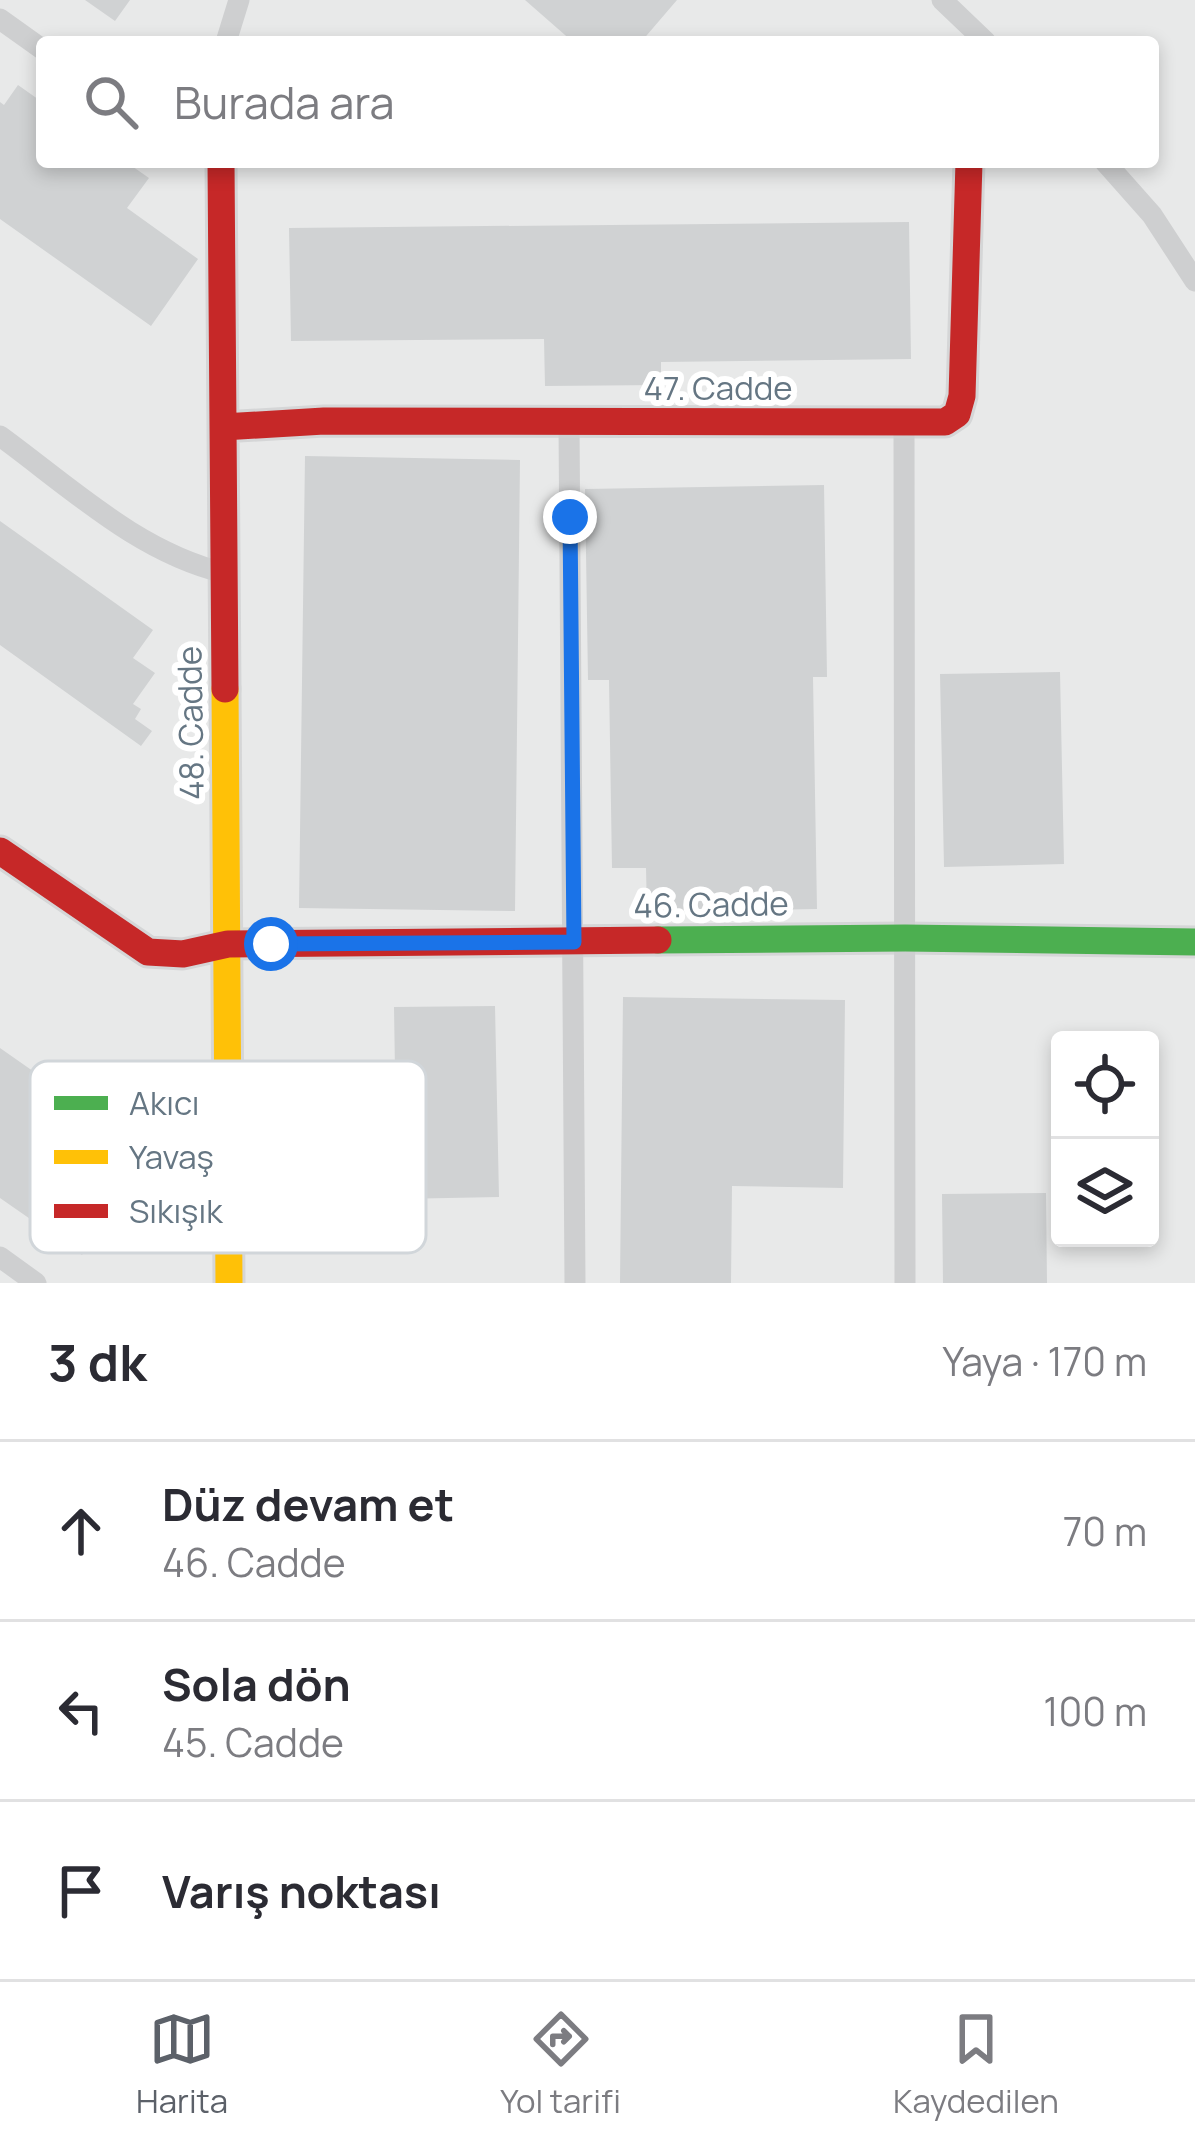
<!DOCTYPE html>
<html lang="tr">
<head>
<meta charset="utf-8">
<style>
	:root { --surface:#fff; --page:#f2f2f3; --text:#2b2b33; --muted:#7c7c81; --line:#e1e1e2; --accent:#5c6169 }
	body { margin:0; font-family:Manrope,sans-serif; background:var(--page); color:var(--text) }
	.controls { position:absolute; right:36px; bottom:36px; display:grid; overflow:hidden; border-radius:12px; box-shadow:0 6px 18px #0003 }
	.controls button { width:108px; height:108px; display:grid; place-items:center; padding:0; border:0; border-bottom:3px solid var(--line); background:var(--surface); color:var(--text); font:60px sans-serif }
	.stop { position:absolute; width:36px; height:36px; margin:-27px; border:9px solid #1a73e8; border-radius:50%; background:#fff }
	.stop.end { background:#1a73e8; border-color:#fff; box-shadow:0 3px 12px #0008 }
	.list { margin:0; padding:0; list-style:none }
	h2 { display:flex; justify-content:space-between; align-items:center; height:156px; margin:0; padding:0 48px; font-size:51px }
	h2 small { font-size:39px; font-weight:400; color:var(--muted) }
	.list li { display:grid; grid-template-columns:78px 1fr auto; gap:36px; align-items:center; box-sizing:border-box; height:180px; padding:0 48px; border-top:3px solid var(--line) }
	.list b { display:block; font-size:45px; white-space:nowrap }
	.list p { margin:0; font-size:39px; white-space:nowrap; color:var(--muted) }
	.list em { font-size:39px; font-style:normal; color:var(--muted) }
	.icon { flex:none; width:66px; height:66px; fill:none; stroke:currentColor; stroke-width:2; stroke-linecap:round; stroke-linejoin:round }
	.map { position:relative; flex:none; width:1195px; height:1283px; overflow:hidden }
	.search { position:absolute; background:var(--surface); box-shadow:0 6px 18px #0003; left:36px; right:36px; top:36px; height:132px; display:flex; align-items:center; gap:30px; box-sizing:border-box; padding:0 42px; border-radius:12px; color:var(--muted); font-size:45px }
	.sheet { height:696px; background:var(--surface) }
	nav { display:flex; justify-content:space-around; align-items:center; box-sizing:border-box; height:168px; border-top:3px solid var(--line); background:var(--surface); font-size:33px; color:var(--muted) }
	nav a { display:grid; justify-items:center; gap:6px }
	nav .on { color:var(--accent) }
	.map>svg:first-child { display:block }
</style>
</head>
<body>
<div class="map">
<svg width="1195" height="1283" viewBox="0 0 1195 1283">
	<rect width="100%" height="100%" fill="#f9f9f9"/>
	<path fill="#e8e9e9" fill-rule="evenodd" d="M0,0H1195V1283H0ZM42,42H1153V162H42ZM1060,1040H1150V1238H1060Z"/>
	<path fill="#d0d2d3" d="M85,0H130L115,21Z
		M525,0H677L641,42H573Z
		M18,85L42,102V162H126L149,178L127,208L198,259L151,326L0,219V102L4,105Z
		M909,222L911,359L661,362V385L545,386L544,339L291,341L289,228Z
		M305,456L520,460L515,911L299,908Z
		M824,485L827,677H813L817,909L647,912L646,868H612L609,680H588L585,489Z
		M0,521L153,630L133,658L155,673L133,704L141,709L135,719L152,731L141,746L0,645Z
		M1060,672L1064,864L944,867L940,674Z
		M623,997L845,1000L843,1188L732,1186L731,1283H620Z
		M495,1006L499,1197L397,1199L394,1007Z
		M0,1048L70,1097L60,1112L141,1168L82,1255L0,1198Z
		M1046,1193L1047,1283H943L942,1194Z"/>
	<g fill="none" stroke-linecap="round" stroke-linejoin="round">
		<g stroke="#d5d6d7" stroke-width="33">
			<path id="fast" d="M658,940L905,938L1195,942"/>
		</g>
		<g stroke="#d5d6d7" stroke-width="33">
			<path id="slow" d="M225,689L229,1283"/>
		</g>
		<g stroke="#d5d6d7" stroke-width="33">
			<path id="jam" d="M221,162L225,689
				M223,427L324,421L945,422L957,414L962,396L969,162
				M0,851L148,952L183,954L228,944L658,940"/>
		</g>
		<path stroke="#cecfd0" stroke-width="21" d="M942,0L986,42
			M0,19L42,49
			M226,42L239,0
			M1105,162L1152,215L1195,281
			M569,423L575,1283
			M904,424L905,1283
			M0,436C70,487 139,553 225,573
			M0,1257L36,1283"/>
		<use href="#fast" stroke="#4caf50" stroke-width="27"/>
		<use href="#slow" stroke="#ffc107" stroke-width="27"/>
		<use href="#jam" stroke="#c62828" stroke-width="27"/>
	</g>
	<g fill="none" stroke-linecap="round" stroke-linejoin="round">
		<path stroke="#1a73e8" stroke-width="15" d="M271,944L574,942L570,517"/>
	</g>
	<g text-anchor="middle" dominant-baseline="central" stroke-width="12" stroke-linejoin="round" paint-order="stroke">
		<g font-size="33" fill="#657683" stroke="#fff">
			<text x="718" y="387">47. Cadde</text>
			<text transform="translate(190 723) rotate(-91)">48. Cadde</text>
			<text transform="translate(711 904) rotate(-1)">46. Cadde</text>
		</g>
	</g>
	<rect x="30" y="1061" width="396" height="192" rx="18" fill="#fff" stroke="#d1d6da" stroke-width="3"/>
	<rect x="54" y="1096" width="54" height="14" fill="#4caf50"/>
	<rect x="54" y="1150" width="54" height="14" fill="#ffc107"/>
	<rect x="54" y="1204" width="54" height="14" fill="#c62828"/>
	<g font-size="33" fill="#657683">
		<text x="129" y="1115">Akıcı</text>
		<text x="129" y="1169">Yavaş</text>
		<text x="129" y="1223">Sıkışık</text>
	</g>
</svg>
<div class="controls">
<button><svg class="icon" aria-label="locate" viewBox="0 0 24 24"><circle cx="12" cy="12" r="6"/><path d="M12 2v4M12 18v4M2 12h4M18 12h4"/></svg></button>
<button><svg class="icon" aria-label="layers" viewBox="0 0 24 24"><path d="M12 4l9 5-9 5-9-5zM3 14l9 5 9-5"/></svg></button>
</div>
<div class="stop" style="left:271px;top:944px"></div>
<div class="stop end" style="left:570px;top:517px"></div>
<div class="search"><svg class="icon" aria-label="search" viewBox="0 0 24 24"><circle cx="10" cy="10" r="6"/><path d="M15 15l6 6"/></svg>Burada ara</div>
</div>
<section class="sheet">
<h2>3 dk<small>Yaya · 170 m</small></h2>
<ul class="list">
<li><svg class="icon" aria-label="ahead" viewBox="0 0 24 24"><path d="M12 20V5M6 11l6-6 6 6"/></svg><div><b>Düz devam et</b><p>46. Cadde</p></div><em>70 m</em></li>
<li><svg class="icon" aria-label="left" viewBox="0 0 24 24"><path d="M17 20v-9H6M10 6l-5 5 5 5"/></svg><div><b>Sola dön</b><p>45. Cadde</p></div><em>100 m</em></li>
<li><svg class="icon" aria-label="arrive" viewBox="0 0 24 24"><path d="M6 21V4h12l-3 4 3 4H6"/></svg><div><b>Varış noktası</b></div></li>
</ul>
</section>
<nav>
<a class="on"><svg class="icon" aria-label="map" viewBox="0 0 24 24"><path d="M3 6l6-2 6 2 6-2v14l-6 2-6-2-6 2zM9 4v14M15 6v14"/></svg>Harita</a>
<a><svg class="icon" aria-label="directions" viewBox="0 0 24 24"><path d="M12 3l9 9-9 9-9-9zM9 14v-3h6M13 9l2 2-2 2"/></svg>Yol tarifi</a>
<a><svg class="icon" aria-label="saved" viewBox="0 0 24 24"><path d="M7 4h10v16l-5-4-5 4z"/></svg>Kaydedilen</a>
</nav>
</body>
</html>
